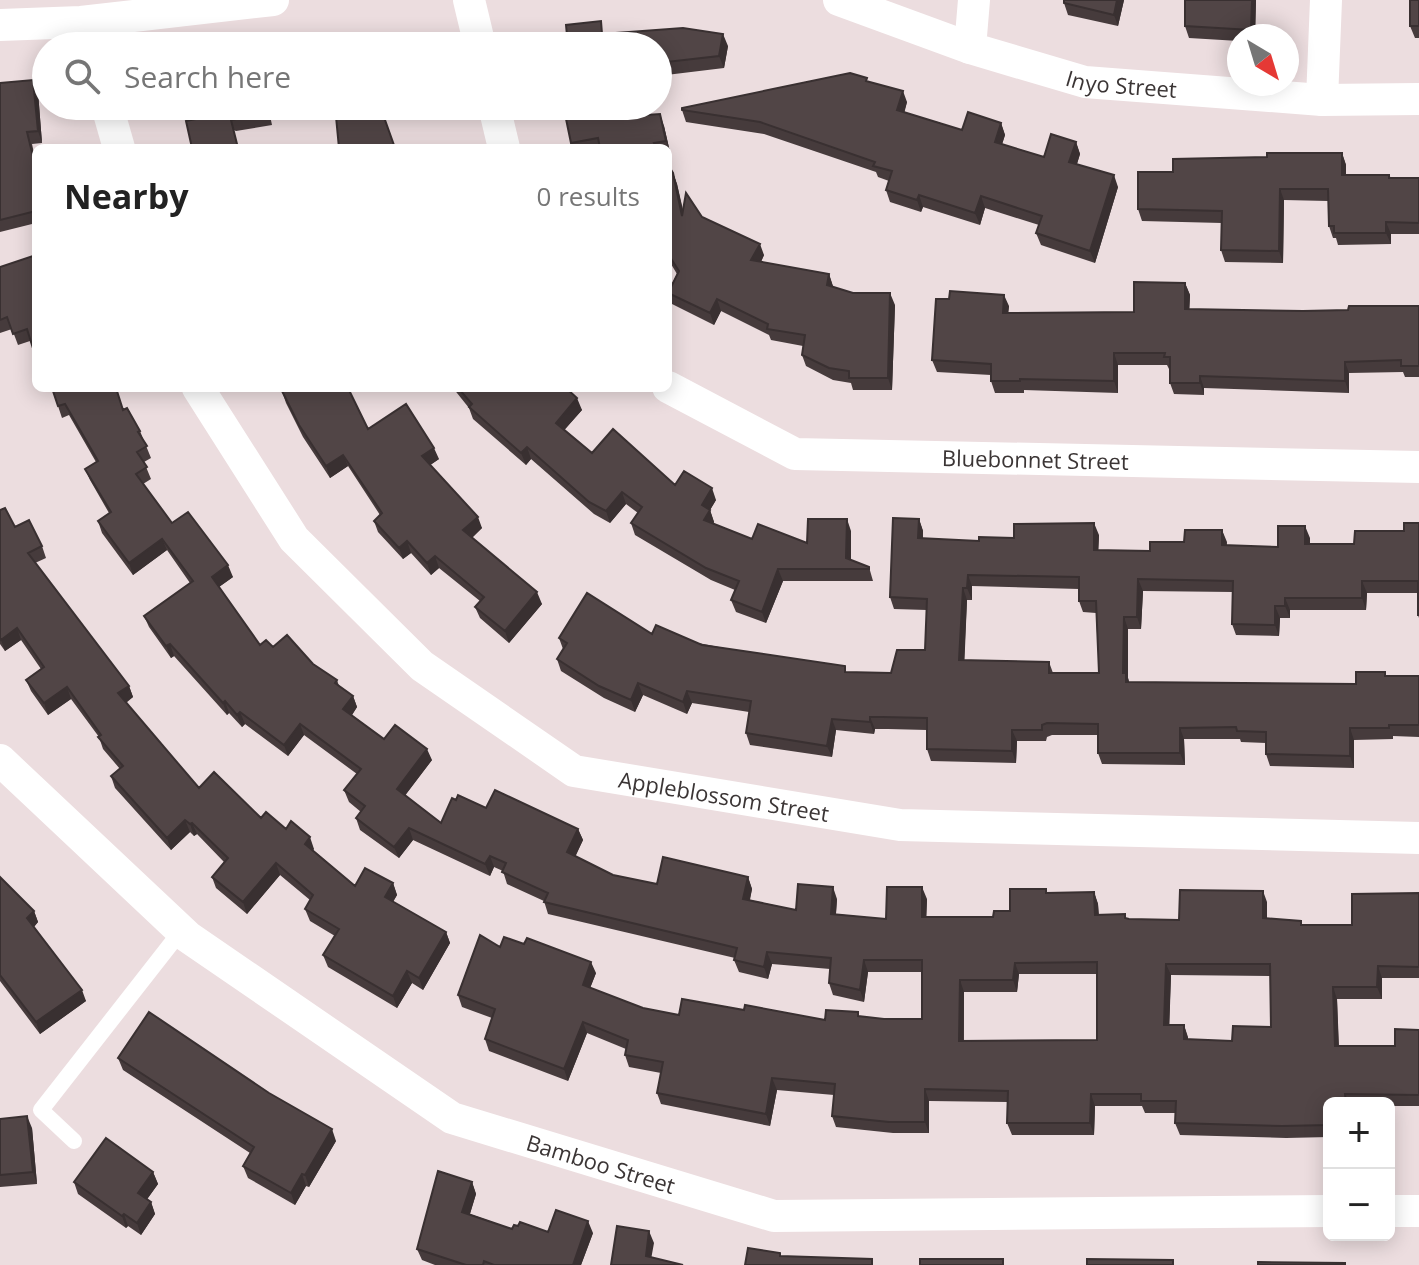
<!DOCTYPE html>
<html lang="en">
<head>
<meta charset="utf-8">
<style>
	:root { --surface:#fff; --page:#f2f2f2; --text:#222; --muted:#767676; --line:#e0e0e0 }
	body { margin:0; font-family:"Open Sans",sans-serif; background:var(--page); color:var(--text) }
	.controls { position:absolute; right:24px; bottom:24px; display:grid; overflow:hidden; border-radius:12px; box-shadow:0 4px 20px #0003 }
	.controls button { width:72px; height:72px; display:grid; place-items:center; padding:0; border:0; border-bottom:2px solid var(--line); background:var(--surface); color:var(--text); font:40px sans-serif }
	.compass { position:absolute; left:1227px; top:24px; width:72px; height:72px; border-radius:50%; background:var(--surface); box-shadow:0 4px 20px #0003; rotate:142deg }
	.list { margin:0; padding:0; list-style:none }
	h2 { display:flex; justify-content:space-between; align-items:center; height:104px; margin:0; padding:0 32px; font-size:34px }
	h2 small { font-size:26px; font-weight:400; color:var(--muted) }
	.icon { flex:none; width:44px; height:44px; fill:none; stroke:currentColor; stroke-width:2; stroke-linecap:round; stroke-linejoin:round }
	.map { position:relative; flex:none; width:1419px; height:1265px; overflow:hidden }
	.search { position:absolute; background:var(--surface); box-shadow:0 4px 20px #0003; left:32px; top:32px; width:640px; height:88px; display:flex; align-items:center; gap:20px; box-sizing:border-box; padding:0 28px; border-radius:44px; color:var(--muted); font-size:30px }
	.panel { position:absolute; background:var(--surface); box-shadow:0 4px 20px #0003; left:32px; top:144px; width:640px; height:248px; border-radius:12px }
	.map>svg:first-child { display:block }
</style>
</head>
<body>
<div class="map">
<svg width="1419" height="1265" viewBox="0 0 1419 1265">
	<rect width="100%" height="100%" fill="#ecdddf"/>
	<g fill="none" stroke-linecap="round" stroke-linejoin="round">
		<path stroke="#fff" stroke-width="16" d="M74,1141L41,1110L181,931"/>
		<g stroke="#fff" stroke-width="32">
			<path d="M469,0L480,46"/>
			<path id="s1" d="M839,0L970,48L1085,82L1322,100L1419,99"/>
			<path d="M0,25L81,22L273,0"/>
			<path d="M970,48L974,0"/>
			<path d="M1322,100L1326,0"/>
			<path d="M107,106L119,148"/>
			<path d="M494,106L504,148"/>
			<path id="s2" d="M668,387L795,454L1419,467"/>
			<path id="s3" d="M198,388L294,539L422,666L574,771L900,825L1419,838"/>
			<path id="s4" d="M0,760L188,937L452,1118L774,1216L1329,1211"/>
			<path d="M1389,1211H1419"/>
		</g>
	</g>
	<path fill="#463b3c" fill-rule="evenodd" d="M1064,0H1124L1118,26L1068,15L1064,3Z
		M1185,0H1256L1255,36H1239V41L1189,38L1185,26Z
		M1419,0V38H1415L1410,26Z
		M605,34L728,46L724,68L658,76V46H568Z
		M868,81L907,102L904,112L962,130L1001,123L1005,135L1002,144L1044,157L1076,142L1080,154L1077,164L1118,187L1095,263L1041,245L1036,233L1039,225L985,208L980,225L923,207L921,212L890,202L886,190L889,181L878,177L876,172L764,134L686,122L682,110Z
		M0,83L38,92L42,143L32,144L36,162V223L0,232Z
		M268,106L272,125L236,131L206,117Z
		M335,106H418L419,109L411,110V112L383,115Z
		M576,112L649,115L664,126L670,152L668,153V148H572L571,143Z
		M1342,153L1346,165V175H1389L1391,178H1419V234H1391V244L1338,245L1336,238H1333L1329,226L1328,201L1284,200L1283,263L1225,262L1221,250L1222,223L1142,221L1138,209L1267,157Z
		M668,165L673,173L677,184L683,212L702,217L764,255L761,262L829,274L833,287L895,305L892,390H853L851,383L833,380L806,366L802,355L803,346L771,340L769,335L721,311L714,325L672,304L668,292L677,274L668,259Z
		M36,255L30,341L18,345L12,329L0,333V267Z
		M1185,283L1190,295L1189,309L1303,311L1348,310L1419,306V377H1405L1403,372L1349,373V393L1204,388V395L1174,394L1170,383V369H1169L1167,365H1118V393L1024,390V393H995L991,381V375L937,372L932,360L949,299L1009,306L1008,313L1134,312Z
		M52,388L124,410L140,431L151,458L144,462L151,479L143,484L172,523L233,577L219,587L260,645L273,647L313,664L337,680L339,686L353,696L357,707L352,715L384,739L432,760L405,795L441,823L456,800L486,808L578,829L583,840L575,856L613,875L657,884L748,877L752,889L750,900L796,910L837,899L836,914L886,919L927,899L926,917H993L1010,911L1048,893L1094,892L1098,904L1099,915L1129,919L1179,920L1267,902V919L1302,925H1352L1419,893V978H1382V999H1337L1339,1046H1395L1419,1030V1106H1389V1103H1329V1137L1286,1138L1180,1135L1175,1123V1113H1145L1142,1106H1095L1094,1135H1012L1007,1123L1008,1102L929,1101V1133H893L836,1127L832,1116L834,1095L777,1090L770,1126L661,1104L657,1093L661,1073L629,1067L625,1055L626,1049L587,1033L568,1081L489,1051L485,1039L492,1018L462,1007L458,995L500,947L596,973L590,988L643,1008L679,1015L744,1010L825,1020L858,1012L859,1016L884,1019H922V972H868L864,1002L833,995L829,983L830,969L772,964L768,979L739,972L734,960L735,958L548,914L544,901L507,884L503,871L494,867L490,876L413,840L399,858L360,830L356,818L361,812L349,802L344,790L357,774L304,735L288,756L245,724L242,727L229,713L227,715L174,656L171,658L149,627L144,616L190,583L167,550L133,575L102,533L98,521L109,513L90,480L85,469L96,462L69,415L62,418ZM1019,974H1097V1040L964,1041V992H1017ZM1171,975L1270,976L1271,1027L1232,1041L1188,1039L1184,1025H1169Z
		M453,388H566L582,410L564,430L592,453L716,500L710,510L714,522L713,524L752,539L807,543L851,531V560L869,567L873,581H783L766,623L736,612L731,600L735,590L711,580L635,535L631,523L638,513L626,504L610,523L594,514L531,459L526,465L473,419L469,408Z
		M282,391L439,459L430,465L482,528L472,538L542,604L509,643L480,618L475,607L480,601L439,568L431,575L411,553L403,559L378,532L374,521L380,515L348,466L330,478L303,437L286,403Z
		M0,510L15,527L42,546L46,558L35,563L129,686L133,697L126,703L199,788L286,829L314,849L313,850L355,886L393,883L397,895L393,902L446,932L450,943L423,990L412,983L397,1008L328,967L323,955L335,936L310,921L305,909L310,900L280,875L247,914L216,888L212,877L224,862L197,834L194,836L190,832L171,850L115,788L111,776L120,769L103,749L99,737L71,699L48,715L31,691L26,680L41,669L21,640L5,651L0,644Z
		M919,519L923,531V538L979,541L1014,538L1099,535L1098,550L1150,551L1184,542L1222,530L1227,546L1278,547L1310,538V544H1354L1404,531L1419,523V618L1418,615V593H1367L1366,610H1290V618H1280L1279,636L1236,635L1232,624L1233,592L1143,591L1141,629H1128V678L1129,682L1356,684L1387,676H1419V737L1393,736V739L1354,740V768L1270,766L1266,754V743L1241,742L1240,739H1184L1185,765L1102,764L1098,753V735H1052L1047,737L1046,741H1017L1016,763L931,761L927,749V730L888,729H875L874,734L836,730L832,757L750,745L746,733L749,712L692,703L687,714L643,695L635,712L604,698L561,671L557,659L563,649L559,638L652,634L847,672L891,673L925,650L927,610L894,609L890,597ZM972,586L1079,589V601L1083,612L1096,613L1099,673H1053L1049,662L964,660L967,600H972Z
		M0,877L34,911L38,922L34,927L86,1001L40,1034L0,981Z
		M118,1058L336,1141L309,1187L306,1186L295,1205L248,1178L243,1166L250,1153L123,1070Z
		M0,1119L32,1128L37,1184L0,1187Z
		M153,1172L158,1184L147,1199L151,1202L155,1214L141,1235L128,1226L126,1228L78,1194L74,1182Z
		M472,1182L476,1194L470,1214L512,1229L518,1226L548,1232L593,1233L581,1265H435L422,1260L417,1249Z"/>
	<path fill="#393031" d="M1117,0H1124L1118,26L1114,15Z
		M1252,0H1256L1255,36H1253L1251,30Z
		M723,34L728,46L724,68L719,56Z
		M33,80L38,92L42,143L38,131Z
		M903,91L907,102L902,122L897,110Z
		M660,114L664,126L670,152L666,141Z
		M1001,123L1005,135L999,154L995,142Z
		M27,132L36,162V169Z
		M1076,142L1080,154L1074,173L1069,162Z
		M1342,153L1346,165V187L1342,175Z
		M673,173L677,184L687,227L682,216Z
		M1114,175L1118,187L1095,263L1090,251Z
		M1280,189L1284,200L1283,263L1279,251Z
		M919,195L923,207L921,212L917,200Z
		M981,196L985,208L980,225L975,213Z
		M1386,222L1391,234V244L1386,233Z
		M760,244L764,255L756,272L751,260Z
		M829,274L833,286L832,297L827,285Z
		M1185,283L1190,295L1189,321L1185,309Z
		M890,293L895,305L892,390L888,378Z
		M1004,295L1009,306L1007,325L1003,313Z
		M717,299L721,311L714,325L710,313Z
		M1114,353L1118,365V393L1114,381Z
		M1345,362L1349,373V393L1345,381Z
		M1200,376L1204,388V395L1200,383Z
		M577,398L582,410L560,435L556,423Z
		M527,447L531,459L526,465L521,453Z
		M434,448L439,459L426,468L422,456Z
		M343,455L348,466L330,478L326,466Z
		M712,488L716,500L710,510L714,522L708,532L704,520L702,505Z
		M622,492L626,504L610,523L606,511Z
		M478,517L482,528L467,542L463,530Z
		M847,519L851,531V570L846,558Z
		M919,519L923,531L922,550L918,538Z
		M1094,523L1099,535L1098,562L1094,550Z
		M1305,526L1310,538L1309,555L1305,544Z
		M1222,530L1227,542L1226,557L1222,545Z
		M162,539L167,550L133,575L129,563Z
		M407,541L411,553L403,559L399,548Z
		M435,556L439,568L431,575L427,563Z
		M228,565L233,577L216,589L212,577Z
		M778,569L783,581L766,623L762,612Z
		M968,575L972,586V600L967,588Z
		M1138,579L1143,591L1141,629L1137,617Z
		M1362,581L1367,593L1366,610L1362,598Z
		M963,588L967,600L964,672L959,660Z
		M537,592L542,604L509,643L505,631Z
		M1285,598L1290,610V618L1285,606Z
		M1275,606L1280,618L1279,636L1275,625Z
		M1124,617L1128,629V678L1130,685V694L1123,673Z
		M17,628L21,640L5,651L1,640Z
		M170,644L174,656L171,658L166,646Z
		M638,683L643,695L635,712L631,700Z
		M129,686L133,697L122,705L118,693Z
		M67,687L71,699L48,715L44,703Z
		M687,691L692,703L687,714L683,702Z
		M353,696L357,707L348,721L343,709Z
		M225,701L229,713L227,715L223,703Z
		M240,712L245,724L242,727L237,715Z
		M870,717L875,729L874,734L870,722Z
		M832,719L836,730L832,757L827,746Z
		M300,724L304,735L288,756L284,745Z
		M1180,728L1184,739L1185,765L1180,753Z
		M1350,728L1354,740V768L1350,756Z
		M1012,730L1017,741L1016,763L1012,751Z
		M427,749L432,760L401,801L397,789Z
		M185,820L190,832L171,850L167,838Z
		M192,823L197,834L194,836L190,824Z
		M409,828L413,840L399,858L394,847Z
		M578,829L583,840L572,864L567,852Z
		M310,837L314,849L309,855L305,844Z
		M490,856L494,867L490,876L485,864Z
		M276,863L280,875L247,914L243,902Z
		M748,877L752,889L747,911L743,899Z
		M393,883L397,895L389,908L385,897Z
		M833,887L837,899L835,925L831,914Z
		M922,887L927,899L926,929L922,917Z
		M1263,891L1267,902V930L1263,918Z
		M1094,892L1098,904L1099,927L1095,915Z
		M34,911L38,922L31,930L27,918Z
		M446,932L450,943L423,990L419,978Z
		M767,952L772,964L768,979L764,967Z
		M864,960L868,972L864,1002L860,990Z
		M591,962L596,973L587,996L583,985Z
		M1015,963L1019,974L1017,992L1013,980Z
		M1166,964L1171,975L1169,1037L1164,1025Z
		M1378,966L1382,978V999L1377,987Z
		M407,971L412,983L397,1008L393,996Z
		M960,980L964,992L963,1053L959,1041Z
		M1333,987L1337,999L1339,1058L1335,1046Z
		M82,990L86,1001L40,1034L36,1022Z
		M583,1022L587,1033L568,1081L564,1069Z
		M1184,1025L1188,1037V1051L1184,1039Z
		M772,1078L777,1090L770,1126L766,1114Z
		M925,1089L929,1101V1133L925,1122Z
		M1091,1094L1095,1106L1094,1135L1090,1123Z
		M27,1116L32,1128L37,1184L33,1172Z
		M332,1129L336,1141L309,1187L305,1175Z
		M153,1172L158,1184L143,1205L138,1193Z
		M302,1174L306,1186L295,1205L291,1193Z
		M472,1182L476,1194L467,1223L462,1212Z
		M151,1202L155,1214L141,1235L137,1223Z
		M124,1214L128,1226L126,1228L122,1216Z
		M588,1221L593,1233L581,1265H573Z
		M649,1231L654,1243L650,1265L646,1256Z"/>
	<path fill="#514546" stroke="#393031" stroke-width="2" fill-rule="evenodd" d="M1064,0H1117L1114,15L1064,3Z
		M1185,0H1252L1251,30L1185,26Z
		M1410,0H1419V26H1410Z
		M601,21L602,34L683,28L723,34L719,56L658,63V46H568L566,25Z
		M417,39V46H366L365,43Z
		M850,73L867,78L866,81L903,91L897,110L962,130L968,112L1001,123L995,142L1044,157L1051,134L1076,142L1069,162L1114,175L1090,251L1036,233L1042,216L981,196L975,213L919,195L917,200L886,190L892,171L873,166L875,162L760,122L682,110V108Z
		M33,80L38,131L27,132L36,169V211L0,220V83Z
		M204,106H267L268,113L231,120L238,148H192L186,121L206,117Z
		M335,106H380L395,148H339Z
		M575,106H645L646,115L660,114L666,141L654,143L657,148H600L598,138L571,143L565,114L576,112Z
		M1267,153H1342V175H1389V178H1419V223L1386,222V233H1334V226H1329L1328,189H1280L1279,251L1221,250L1222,211L1138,209V172H1173V159L1267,157Z
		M668,165L673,173L682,216L686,193L702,217L760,244L751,260L829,274L827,285L853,293H890L888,378H849V371L829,368L802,355L805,335L767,329L768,324L717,299L710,313L668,293L679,271L668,254Z
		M36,255V358L27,329L13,334L7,317L0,320V267Z
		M1134,282L1185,283V309L1303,311L1348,310L1349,306H1419V366H1401V360L1345,362V381L1200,376V383H1170V357H1164L1165,353H1114V381L1020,379V381H991V364L932,360L936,299H949L950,291L1004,295L1003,313L1134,312Z
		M52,388H116L123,410L127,408L140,431L138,432L147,446L137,452L147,467L136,474L172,523L188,512L228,565L212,577L260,645L266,640L273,647L287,635L313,664L337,680L335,683L353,696L343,709L384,739L395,725L427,749L397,789L441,823L452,798L456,800L458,795L486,808L495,790L578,829L567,852L613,875L657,884L663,857L748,877L743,899L796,910L798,884L833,887L831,914L886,919L887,887H922V917H993L994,911H1010V889H1046V893L1094,892L1095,915L1125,914V918L1129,919L1179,920L1180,890L1263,891V918L1301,921V925H1352V894L1419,893V967L1378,966L1377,987H1333L1335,1046H1395V1029L1419,1030V1095L1345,1094L1346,1103H1329V1125L1282,1126L1175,1123L1176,1101H1141V1094H1091L1090,1123H1007L1008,1091L925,1089V1122H889L832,1116L835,1084L772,1078L766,1114L657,1093L663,1062L625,1055L628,1040L583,1022L564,1069L485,1039L495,1009L458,995L480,935L500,947L504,937L524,944L527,938L591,962L583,985L643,1008L679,1015L682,999L744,1010L745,1005L825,1020L826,1010L858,1012V1016L884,1019H922V960H864L860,990L829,983L831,958L767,952L764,967L734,960L737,948L544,902L548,893L502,872L506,863L490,856L485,864L409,828L394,847L356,818L365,806L344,790L361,769L300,724L284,745L240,712L237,715L225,701L223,703L170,644L166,646L144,616L193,581L162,539L129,563L98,521L111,512L85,469L98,461L65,404L58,406ZM1097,962V1040L959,1041L960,980H1013L1015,963ZM1166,964H1270L1271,1027L1233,1026L1232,1041L1184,1039V1025H1164Z
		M289,388H348L368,429L406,404L434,448L422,456L478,517L463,530L537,592L505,631L475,607L484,597L435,556L427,563L407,541L399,548L374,521L382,513L343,455L326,466L299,425L282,391Z
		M458,388H566L577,398L556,423L592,453L613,429L675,485L684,471L712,488L702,505L710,510L704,520L752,539L758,524L807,543L808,519H847L846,558L869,567V569H778L762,612L731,600L739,581L706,568L631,523L642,507L622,492L606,511L589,502L527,447L521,453L469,407L472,404Z
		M5,508L15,527L29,520L42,546L28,553L129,686L118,693L199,788L214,772L261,818L266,812L286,829L291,821L310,837L305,844L355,886L365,868L393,883L385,897L446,932L419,978L407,971L393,996L323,955L339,929L305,909L313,895L276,863L243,902L212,877L228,858L192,823L190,824L185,820L167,838L111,776L123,766L98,737L101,735L67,687L44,703L26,680L44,667L17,628L1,640L0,638V510Z
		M893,518L919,519L918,538L979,541V537L1014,538V524L1094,523V550L1150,551V542H1184L1185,530H1222V545L1278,547V526H1305V544H1354L1355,531H1404V523H1419V615H1418V581H1362V598H1285V606H1275V625L1232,624L1233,581L1138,579L1137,617H1124L1123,673H1126V682L1356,684V672H1385V676H1419V725H1389V728H1350V756L1266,754V732L1237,731L1236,727L1180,728V753H1098V724L1047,723L1042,725V730H1012V751L927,749V718L883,717H870V722L832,719L827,746L746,733L751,701L687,691L683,702L638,683L631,700L599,686L557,659L567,643L559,638L587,593L652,634L656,625L702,645L845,666V672L891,673L897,650H925L927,599L890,597ZM968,575L1079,577V601H1096L1099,673H1049V662L959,660L963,588H967Z
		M0,877L34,911L27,918L82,990L36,1022L0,975Z
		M149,1012L269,1093L332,1129L305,1175L302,1174L291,1193L243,1166L254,1147L118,1058Z
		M27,1116L33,1172L0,1175V1119Z
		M106,1138L153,1172L138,1193L151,1202L137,1223L124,1214L122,1216L74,1182Z
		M438,1171L472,1182L462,1212L512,1229L514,1225L518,1226L520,1222L548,1232L556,1210L588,1221L573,1265H494L484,1261L483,1265H466L417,1249Z
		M617,1226L649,1231L646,1256L683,1265H611Z
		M748,1248L780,1253V1256L872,1259V1265H745Z
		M920,1259H1003V1265H920Z
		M1087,1259L1173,1260V1265H1087Z
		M1258,1262L1345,1263V1265H1258Z"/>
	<g text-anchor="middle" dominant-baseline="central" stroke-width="8" stroke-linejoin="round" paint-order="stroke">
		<g font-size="22" fill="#3b3535" stroke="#fff">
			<text stroke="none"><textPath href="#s1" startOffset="296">Inyo Street</textPath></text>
			<text stroke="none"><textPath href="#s2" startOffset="384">Bluebonnet Street</textPath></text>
			<text stroke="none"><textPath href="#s3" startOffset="696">Appleblossom Street</textPath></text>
			<text stroke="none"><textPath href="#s4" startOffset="734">Bamboo Street</textPath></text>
		</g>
	</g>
</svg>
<div class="controls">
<button>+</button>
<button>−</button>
</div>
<svg class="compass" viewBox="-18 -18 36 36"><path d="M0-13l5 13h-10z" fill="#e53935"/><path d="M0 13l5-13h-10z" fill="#767676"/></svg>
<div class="search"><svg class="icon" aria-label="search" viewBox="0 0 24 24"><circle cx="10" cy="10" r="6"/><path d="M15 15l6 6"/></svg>Search here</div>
<section class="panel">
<h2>Nearby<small>0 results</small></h2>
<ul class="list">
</ul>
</section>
</div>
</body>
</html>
